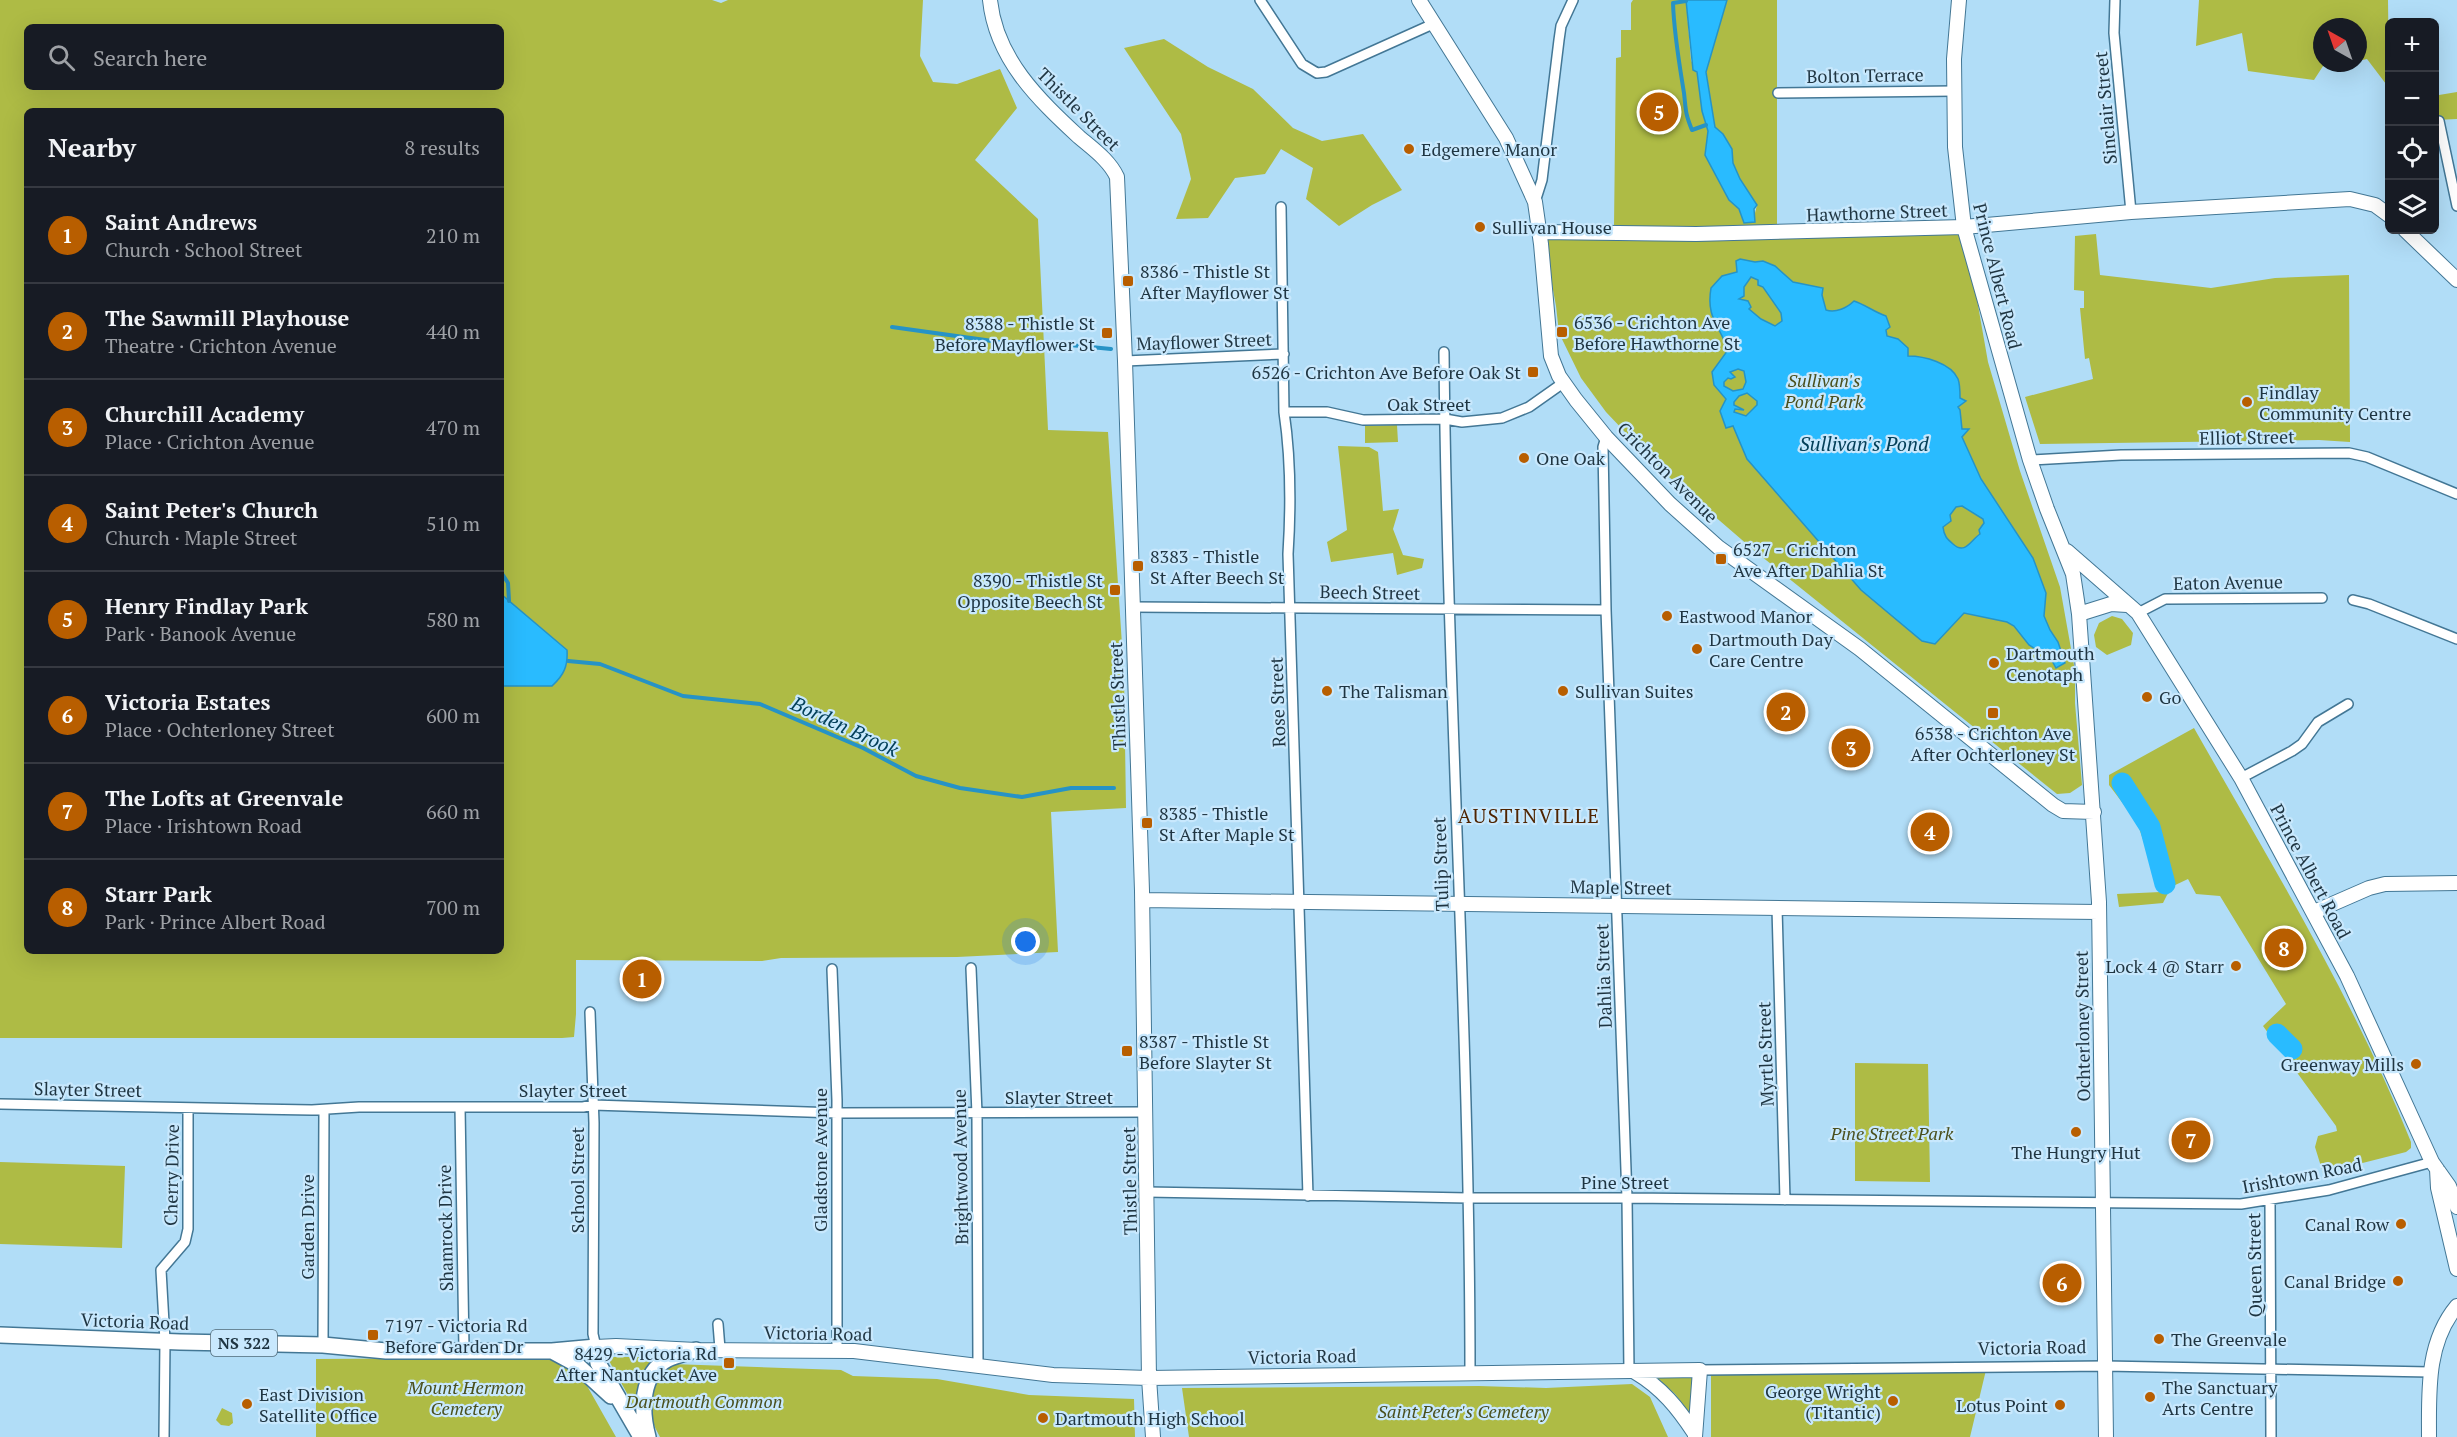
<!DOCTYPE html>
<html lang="en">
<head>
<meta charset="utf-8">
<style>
	:root { --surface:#171b24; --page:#242831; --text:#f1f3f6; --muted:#9ea1a6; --line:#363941; --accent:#b85e00 }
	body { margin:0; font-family:"PT Serif",serif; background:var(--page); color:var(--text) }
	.controls { position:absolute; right:18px; top:18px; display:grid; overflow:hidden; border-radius:9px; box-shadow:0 6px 24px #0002 }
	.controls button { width:54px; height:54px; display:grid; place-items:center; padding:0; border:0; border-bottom:2px solid var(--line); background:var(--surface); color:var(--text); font:30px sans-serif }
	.compass { position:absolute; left:2313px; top:18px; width:54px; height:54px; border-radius:50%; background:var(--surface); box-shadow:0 6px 24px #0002; rotate:320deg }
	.you { position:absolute; left:1026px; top:942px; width:21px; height:21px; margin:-15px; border:4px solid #fff; border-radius:50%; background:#1a73e8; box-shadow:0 0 0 9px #1a73e833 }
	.badge { display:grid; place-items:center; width:39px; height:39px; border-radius:50%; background:var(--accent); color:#fff; font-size:20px; font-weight:700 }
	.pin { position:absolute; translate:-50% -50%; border:3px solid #fff; box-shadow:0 2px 6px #0006 }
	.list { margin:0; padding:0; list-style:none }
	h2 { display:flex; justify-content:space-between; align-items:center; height:78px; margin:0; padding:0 24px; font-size:26px }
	h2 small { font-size:20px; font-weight:400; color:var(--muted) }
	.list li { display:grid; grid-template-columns:39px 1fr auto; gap:18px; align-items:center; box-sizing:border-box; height:96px; padding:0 24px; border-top:2px solid var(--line) }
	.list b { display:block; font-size:22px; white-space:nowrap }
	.list p { margin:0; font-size:20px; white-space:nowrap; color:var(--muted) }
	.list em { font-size:20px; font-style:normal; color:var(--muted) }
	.icon { flex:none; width:33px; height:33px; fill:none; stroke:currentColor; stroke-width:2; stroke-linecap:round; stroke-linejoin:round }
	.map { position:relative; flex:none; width:2457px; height:1437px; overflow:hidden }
	.search { position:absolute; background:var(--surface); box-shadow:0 6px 24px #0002; left:24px; top:24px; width:480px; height:66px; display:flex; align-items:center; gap:15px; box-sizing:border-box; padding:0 21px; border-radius:9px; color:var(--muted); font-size:22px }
	.panel { position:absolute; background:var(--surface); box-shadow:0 6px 24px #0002; left:24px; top:108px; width:480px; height:846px; border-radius:9px }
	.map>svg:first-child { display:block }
</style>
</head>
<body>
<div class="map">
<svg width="2457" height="1437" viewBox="0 0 2457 1437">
	<rect width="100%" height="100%" fill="#b1ddf7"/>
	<path fill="#aebb45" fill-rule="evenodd" d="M0,0H712L721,3L728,0H923L920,56L933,82L957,84L1000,69L1017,108L975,160L1038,219L1048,430L1108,432L1124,675L1126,808L1051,812L1058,952L957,957L781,958L762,961L576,960V1014L574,1037L562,1038H0ZM27,27H501V87H27ZM27,111H501V951H27Z
		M1633,0H1686L1691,60L1699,78L1702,111L1708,131L1705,155L1729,200L1739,209L1744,222L1754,217L1757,205L1740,179L1733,163L1732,149L1723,134L1715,127L1706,71L1727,0H1777V224L1964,226L1988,362L2020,471L2060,587L2075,671V703L2082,785L2070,793L2057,794L1756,552L1662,471L1606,412L1581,378L1559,333L1556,306L1541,225L1614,226L1616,58L1621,57V30H1631V3Z
		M2199,0H2388L2389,88L2367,59L2358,61V27H2322V63H2325L2314,80L2248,71L2242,33L2196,46Z
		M1164,39L1208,67L1253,89L1293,128L1322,141L1363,134L1402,190L1372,205L1339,226L1306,199L1313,168L1281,149L1265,174L1235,178L1208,218L1176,219L1191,179L1181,134L1124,48Z
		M2434,87L2439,95L2457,92V119L2435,120Z
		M2096,234L2100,275L2211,288L2275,278L2349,275L2350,442L2319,440L2040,444L2025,397L2093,379L2089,358L2085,359L2080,308H2084V291L2074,290L2075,236Z
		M1397,425L1398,442L1365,443V426Z
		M1338,446L1369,447L1378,452L1383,511L1399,509L1393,529L1403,555L1424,559L1422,568L1397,575L1393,553L1331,562L1327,542L1347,530Z
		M2112,616L2122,619L2133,633L2131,645L2107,655L2096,647L2094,635L2099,623Z
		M2194,728C2270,862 2354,999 2411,1142V1148L2406,1152L2323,1173L2315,1147L2318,1136L2337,1131L2336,1126L2263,1026L2286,1004L2220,896L2196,894L2188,879L2171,887L2163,903L2119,907L2117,894L2161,892L2137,822L2109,785V775Z
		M1855,1063L1928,1064L1930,1182L1855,1181Z
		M0,1162L125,1166L122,1248L0,1244Z
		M607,1357H645L658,1360L647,1372L635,1408Z
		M465,1358L558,1359L576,1372L586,1384L616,1437H316V1359Z
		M672,1364L841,1370L853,1376L937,1379L1029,1395L1134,1399L1135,1437H660C642,1405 648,1390 672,1364Z
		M1986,1370L1970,1437H1711V1374Z
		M1695,1374L1693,1417L1675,1394L1654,1375Z
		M1632,1384L1650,1397L1668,1437H1189L1182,1388L1479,1386L1546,1388Z
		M222,1408L232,1413L233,1423L229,1426L221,1425L216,1420Z"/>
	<path fill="#29bbff" stroke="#2693c6" stroke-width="1.5" fill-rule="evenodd" d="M1686,0H1727L1706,72L1715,127L1723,134L1732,149L1733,163L1740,179L1757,205L1754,209L1755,222L1744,223L1739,209L1729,200L1705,155L1708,131L1702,111L1697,72L1693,70Z
		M1740,259L1755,262L1763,261L1775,266L1793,282L1823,288L1822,295L1826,310C1836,313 1847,308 1854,301C1866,305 1874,312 1886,316L1890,327L1886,330L1887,336L1898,339L1908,348V356C1924,356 1951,363 1958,379C1960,384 1960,392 1960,398L1966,401L1958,407L1960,410L1962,429H1969L1962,437L1981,479L2033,558L2046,593L2044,616L2050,630L2058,642L2065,663L2056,668L2051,659L2029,645L2014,626L2007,622L1964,613L1935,644L1922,641L1861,590L1747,459L1733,426L1726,428L1720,411L1726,399L1714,385L1712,372L1728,350C1719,324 1706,318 1711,288L1722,276L1737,272L1736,261ZM1751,277L1758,280V285L1763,287L1781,313L1782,321L1775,326L1761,319L1749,309L1751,307L1748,301L1739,299L1744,296V287ZM1738,369L1744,371L1746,382L1743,389L1733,391L1724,386V382L1728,378L1731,379L1735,377L1730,372ZM1747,393L1757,401V405L1746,416L1734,412L1735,409L1744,410L1734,405V402L1739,396ZM1962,506L1983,519L1984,523L1979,530L1980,534C1970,541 1965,555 1953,544C1947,539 1944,536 1943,527L1951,521L1950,515L1956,507Z
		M501,594L567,650C568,666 564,675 552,686H501Z"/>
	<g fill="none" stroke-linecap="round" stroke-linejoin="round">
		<path stroke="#2693c6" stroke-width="4" d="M1686,1L1673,3C1674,34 1679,62 1684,93C1686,110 1685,113 1692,130L1706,125
			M892,327L1042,348L1060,344L1111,349
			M501,572L508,583L509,601
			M568,661L600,664L683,696L760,704L863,748L916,776L960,788L1022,797L1071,788H1114"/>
		<path stroke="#29bbff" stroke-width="21" d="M2122,783L2150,827L2165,884
			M2277,1034L2292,1049"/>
		<g stroke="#437795" stroke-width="12">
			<path id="street" d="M1260,0L1302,64L1317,73L1326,72L1433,24
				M2115,0L2114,33L2131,212
				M1778,93L1954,91
				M2439,121L2457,206
				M1535,202L1542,180L1559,40L1561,26L1573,0
				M1281,207L1284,412C1291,459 1291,507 1288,554L1308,1196
				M1444,352C1447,693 1470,1033 1470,1374
				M1125,361L1284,354
				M1284,412H1327L1363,420L1445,419L1462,422L1502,418L1529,407L1563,383
				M1606,437L1603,447L1606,610L1627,1198L1629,1371
				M2030,460L2121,455L2349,453L2367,457L2457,494
				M2353,600L2369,604L2457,639
				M1132,607L1606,610
				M2138,613L2165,599L2322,598
				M2241,778L2292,751L2302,744L2318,722L2348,704
				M1777,908L1785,1200
				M971,968L977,1114L978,1365
				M832,969L837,1100V1350
				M590,1012L594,1123L593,1334L596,1347
				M0,1104L312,1110L359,1107H583L593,1105L837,1113L1146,1112
				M460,1107L464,1349
				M1147,1192L1468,1198H1627L2241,1204L2329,1190L2432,1162
				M2270,1201L2271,1437
				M718,1324L720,1349
				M323,1345L324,1110
				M1700,1370L2105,1366L2430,1372
				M164,1437L165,1341L161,1270L185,1242L188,1229V1109"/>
		</g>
		<g stroke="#437795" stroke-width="16">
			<path id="secondary" d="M990,0C996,59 1038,99 1079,137C1093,149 1109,160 1117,177L1125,361L1142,891L1149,1378L1153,1437
				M1419,0L1506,138L1535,202L1541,244L1551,356L1559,376L1576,400L1606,437L1670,504L1718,547L1860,649L2053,805L2063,811L2094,812
				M1959,0L1954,59L1955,147L1964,227L2030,460L2047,509L2073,574L2079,614L2099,902L2106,1437
				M2405,230L2457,280
				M1540,232L1696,234L1964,227L2131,212L2350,199L2375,205L2390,216
				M2067,551L2138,613L2241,778L2347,976L2432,1162L2449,1186L2457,1207
				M2079,614L2111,604L2127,605
				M1142,900L2099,912
				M2314,912L2369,888L2385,884L2457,883
				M2437,1169L2438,1188L2457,1269
				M596,1347L616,1346L696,1350L854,1351L1053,1375L1149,1378L1700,1370L1695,1437
				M1635,1372C1662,1388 1678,1408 1695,1434
				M2429,1437C2429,1392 2426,1343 2457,1306"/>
		</g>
		<g stroke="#437795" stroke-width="18">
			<path id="primary" d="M0,1335L180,1342L323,1345L386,1351H552L596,1347L598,1363L641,1437
				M552,1351L576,1364L611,1396
				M648,1437C641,1411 640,1374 668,1359C676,1355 687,1353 696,1350"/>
		</g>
		<use href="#street" stroke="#fff" stroke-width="9"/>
		<use href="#secondary" stroke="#fff" stroke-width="14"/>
		<use href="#primary" stroke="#fff" stroke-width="15"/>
	</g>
	<g fill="#b85e00" stroke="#c8e8fd" stroke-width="2">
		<circle cx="1409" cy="149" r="6"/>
		<circle cx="1480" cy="227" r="6"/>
		<rect x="1122" y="275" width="12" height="12" rx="3"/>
		<rect x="1556" y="326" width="12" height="12" rx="3"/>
		<rect x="1101" y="327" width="12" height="12" rx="3"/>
		<rect x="1527" y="366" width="12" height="12" rx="3"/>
		<circle cx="2247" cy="402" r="6"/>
		<circle cx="1524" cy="458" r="6"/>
		<rect x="1715" y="553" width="12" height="12" rx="3"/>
		<rect x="1132" y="560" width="12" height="12" rx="3"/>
		<rect x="1109" y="584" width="12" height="12" rx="3"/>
		<circle cx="1667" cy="616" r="6"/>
		<circle cx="1697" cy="649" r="6"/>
		<circle cx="1994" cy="663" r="6"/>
		<circle cx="1327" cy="691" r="6"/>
		<circle cx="1563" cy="691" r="6"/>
		<circle cx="2147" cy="697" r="6"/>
		<rect x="1987" y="707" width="12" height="12" rx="3"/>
		<rect x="1141" y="817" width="12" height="12" rx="3"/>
		<circle cx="2236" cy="966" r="6"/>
		<rect x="1121" y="1045" width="12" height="12" rx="3"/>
		<circle cx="2416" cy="1064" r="6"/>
		<circle cx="2076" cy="1132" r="6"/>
		<circle cx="2401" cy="1224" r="6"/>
		<circle cx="2398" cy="1281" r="6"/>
		<rect x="367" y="1329" width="12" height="12" rx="3"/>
		<circle cx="2159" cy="1339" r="6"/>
		<rect x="723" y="1357" width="12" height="12" rx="3"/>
		<circle cx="2150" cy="1397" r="6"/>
		<circle cx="1893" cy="1401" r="6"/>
		<circle cx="247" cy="1404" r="6"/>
		<circle cx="2060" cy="1405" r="6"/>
		<circle cx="1043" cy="1418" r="6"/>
	</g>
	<g text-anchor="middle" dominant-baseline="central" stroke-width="4.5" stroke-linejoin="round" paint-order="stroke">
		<rect fill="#c8e8fd" stroke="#526b7a" stroke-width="1.5" x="211" y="1330" width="66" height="26" rx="4.5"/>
		<g font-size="16" font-weight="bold" fill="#1f3542">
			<text x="244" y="1343">NS 322</text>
		</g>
		<g font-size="18" fill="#1f3542" stroke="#c8e8fd">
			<text transform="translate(1865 75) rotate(-1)">Bolton Terrace</text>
			<text transform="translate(2105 108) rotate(-95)">Sinclair Street</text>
			<text transform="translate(1079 109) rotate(45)">Thistle Street</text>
			<text transform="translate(1877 212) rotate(-2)">Hawthorne Street</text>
			<text transform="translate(1998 276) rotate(76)">Prince Albert Road</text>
			<text transform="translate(1204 341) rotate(-2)">Mayflower Street</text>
			<text x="1429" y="404">Oak Street</text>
			<text transform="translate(2247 437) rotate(-1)">Elliot Street</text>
			<text transform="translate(1668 472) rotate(45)">Crichton Avenue</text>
			<text transform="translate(2228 582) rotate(-1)">Eaton Avenue</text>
			<text transform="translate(1370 592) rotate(1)">Beech Street</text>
			<text transform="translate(1117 696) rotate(-92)">Thistle Street</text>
			<text transform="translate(1277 702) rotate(-92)">Rose Street</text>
			<text transform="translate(1440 864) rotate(-92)">Tulip Street</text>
			<text transform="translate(2311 871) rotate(62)">Prince Albert Road</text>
			<text transform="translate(1621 887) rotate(1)">Maple Street</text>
			<text transform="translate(1603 976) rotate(-92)">Dahlia Street</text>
			<text transform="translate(2082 1026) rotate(-91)">Ochterloney Street</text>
			<text transform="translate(1765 1054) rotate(-92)">Myrtle Street</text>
			<text transform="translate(88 1089) rotate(1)">Slayter Street</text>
			<text x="573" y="1090">Slayter Street</text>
			<text x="1059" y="1097">Slayter Street</text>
			<text transform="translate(820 1160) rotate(-90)">Gladstone Avenue</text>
			<text transform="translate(960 1167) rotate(-91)">Brightwood Avenue</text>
			<text transform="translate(171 1175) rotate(-89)">Cherry Drive</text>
			<text transform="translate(2302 1175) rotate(-11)">Irishtown Road</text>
			<text transform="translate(577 1180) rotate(-90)">School Street</text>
			<text transform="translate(1129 1181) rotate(-91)">Thistle Street</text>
			<text x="1625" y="1182">Pine Street</text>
			<text transform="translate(307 1227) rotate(-90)">Garden Drive</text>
			<text transform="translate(445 1228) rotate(-91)">Shamrock Drive</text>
			<text transform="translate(2254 1265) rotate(-91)">Queen Street</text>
			<text transform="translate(135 1321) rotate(2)">Victoria Road</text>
			<text transform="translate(818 1333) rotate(1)">Victoria Road</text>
			<text transform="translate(2032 1347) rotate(-1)">Victoria Road</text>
			<text transform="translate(1302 1356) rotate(-1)">Victoria Road</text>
		</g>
		<g font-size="18" fill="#1f3542" stroke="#c8e8fd" text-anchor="start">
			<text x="1421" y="149">Edgemere Manor</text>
			<text x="1492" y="227">Sullivan House</text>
			<text x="1140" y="271">8386 - Thistle St<tspan x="1140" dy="21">After Mayflower St</tspan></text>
			<text x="1574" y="322">6536 - Crichton Ave<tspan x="1574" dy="21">Before Hawthorne St</tspan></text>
			<text x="1095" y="323" text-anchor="end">8388 - Thistle St<tspan x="1095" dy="21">Before Mayflower St</tspan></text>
			<text x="1521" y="372" text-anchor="end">6526 - Crichton Ave Before Oak St</text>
			<text x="2259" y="392">Findlay<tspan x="2259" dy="21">Community Centre</tspan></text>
			<text x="1536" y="458">One Oak</text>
			<text x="1733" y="549">6527 - Crichton<tspan x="1733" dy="21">Ave After Dahlia St</tspan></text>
			<text x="1150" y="556">8383 - Thistle<tspan x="1150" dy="21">St After Beech St</tspan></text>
			<text x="1103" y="580" text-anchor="end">8390 - Thistle St<tspan x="1103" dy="21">Opposite Beech St</tspan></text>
			<text x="1679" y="616">Eastwood Manor</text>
			<text x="1709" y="639">Dartmouth Day<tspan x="1709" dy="21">Care Centre</tspan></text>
			<text x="2006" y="653">Dartmouth<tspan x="2006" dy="21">Cenotaph</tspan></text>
			<text x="1339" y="691">The Talisman</text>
			<text x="1575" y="691">Sullivan Suites</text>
			<text x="2159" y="697">Go</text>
			<text x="1993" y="733" text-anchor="middle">6538 - Crichton Ave<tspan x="1993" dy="21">After Ochterloney St</tspan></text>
			<text x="1159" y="813">8385 - Thistle<tspan x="1159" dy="21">St After Maple St</tspan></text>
			<text x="2224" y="966" text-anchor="end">Lock 4 @ Starr</text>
			<text x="1139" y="1041">8387 - Thistle St<tspan x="1139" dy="21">Before Slayter St</tspan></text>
			<text x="2404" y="1064" text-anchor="end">Greenway Mills</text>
			<text x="2076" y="1152" text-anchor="middle">The Hungry Hut</text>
			<text x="2389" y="1224" text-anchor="end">Canal Row</text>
			<text x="2386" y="1281" text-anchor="end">Canal Bridge</text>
			<text x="385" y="1325">7197 - Victoria Rd<tspan x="385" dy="21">Before Garden Dr</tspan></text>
			<text x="2171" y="1339">The Greenvale</text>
			<text x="717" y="1353" text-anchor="end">8429 - Victoria Rd<tspan x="717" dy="21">After Nantucket Ave</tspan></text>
			<text x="2162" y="1387">The Sanctuary<tspan x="2162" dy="21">Arts Centre</tspan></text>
			<text x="1881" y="1391" text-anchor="end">George Wright<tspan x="1881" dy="21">(Titantic)</tspan></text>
			<text x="259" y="1394">East Division<tspan x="259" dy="21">Satellite Office</tspan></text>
			<text x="2048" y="1405" text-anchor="end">Lotus Point</text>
			<text x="1055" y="1418">Dartmouth High School</text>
		</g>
		<g font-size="18" font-style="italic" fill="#4a501e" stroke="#c8e8fd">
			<text x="1824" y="380">Sullivan's<tspan x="1824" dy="21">Pond Park</tspan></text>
			<text x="1892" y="1133">Pine Street Park</text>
			<text x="466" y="1387">Mount Hermon<tspan x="466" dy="21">Cemetery</tspan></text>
			<text x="704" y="1401">Dartmouth Common</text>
			<text x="1463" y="1411">Saint Peter's Cemetery</text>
		</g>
		<g font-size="20" font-style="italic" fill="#04405a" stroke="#c8e8fd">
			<text x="1864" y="443">Sullivan's Pond</text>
			<text transform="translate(845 726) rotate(25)">Borden Brook</text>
		</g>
		<g font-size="20" letter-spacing="1.5" fill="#4f2400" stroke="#c8e8fd">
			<text x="1529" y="815">AUSTINVILLE</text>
		</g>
	</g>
</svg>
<div class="controls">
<button>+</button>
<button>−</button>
<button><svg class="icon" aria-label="locate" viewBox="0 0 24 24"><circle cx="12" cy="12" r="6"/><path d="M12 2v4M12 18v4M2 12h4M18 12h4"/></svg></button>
<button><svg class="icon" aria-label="layers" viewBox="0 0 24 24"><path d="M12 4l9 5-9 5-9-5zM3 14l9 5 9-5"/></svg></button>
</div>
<svg class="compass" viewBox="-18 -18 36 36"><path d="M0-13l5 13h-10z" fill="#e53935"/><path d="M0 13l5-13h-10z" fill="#9ea1a6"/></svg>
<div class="you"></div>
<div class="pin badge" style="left:642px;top:979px">1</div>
<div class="pin badge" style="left:1786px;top:712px">2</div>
<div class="pin badge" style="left:1851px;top:748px">3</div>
<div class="pin badge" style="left:1930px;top:832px">4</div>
<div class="pin badge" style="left:1659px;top:112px">5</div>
<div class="pin badge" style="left:2062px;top:1283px">6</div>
<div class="pin badge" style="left:2191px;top:1140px">7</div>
<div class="pin badge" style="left:2284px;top:948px">8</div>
<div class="search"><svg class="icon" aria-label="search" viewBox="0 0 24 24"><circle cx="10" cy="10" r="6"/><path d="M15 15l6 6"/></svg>Search here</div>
<section class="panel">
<h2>Nearby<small>8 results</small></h2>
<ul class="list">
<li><span class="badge">1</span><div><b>Saint Andrews</b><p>Church · School Street</p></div><em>210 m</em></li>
<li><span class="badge">2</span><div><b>The Sawmill Playhouse</b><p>Theatre · Crichton Avenue</p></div><em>440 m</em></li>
<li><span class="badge">3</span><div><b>Churchill Academy</b><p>Place · Crichton Avenue</p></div><em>470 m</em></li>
<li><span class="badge">4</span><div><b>Saint Peter's Church</b><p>Church · Maple Street</p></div><em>510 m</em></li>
<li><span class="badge">5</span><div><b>Henry Findlay Park</b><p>Park · Banook Avenue</p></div><em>580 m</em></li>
<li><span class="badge">6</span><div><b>Victoria Estates</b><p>Place · Ochterloney Street</p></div><em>600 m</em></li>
<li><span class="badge">7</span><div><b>The Lofts at Greenvale</b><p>Place · Irishtown Road</p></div><em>660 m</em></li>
<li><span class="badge">8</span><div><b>Starr Park</b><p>Park · Prince Albert Road</p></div><em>700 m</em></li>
</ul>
</section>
</div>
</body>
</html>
